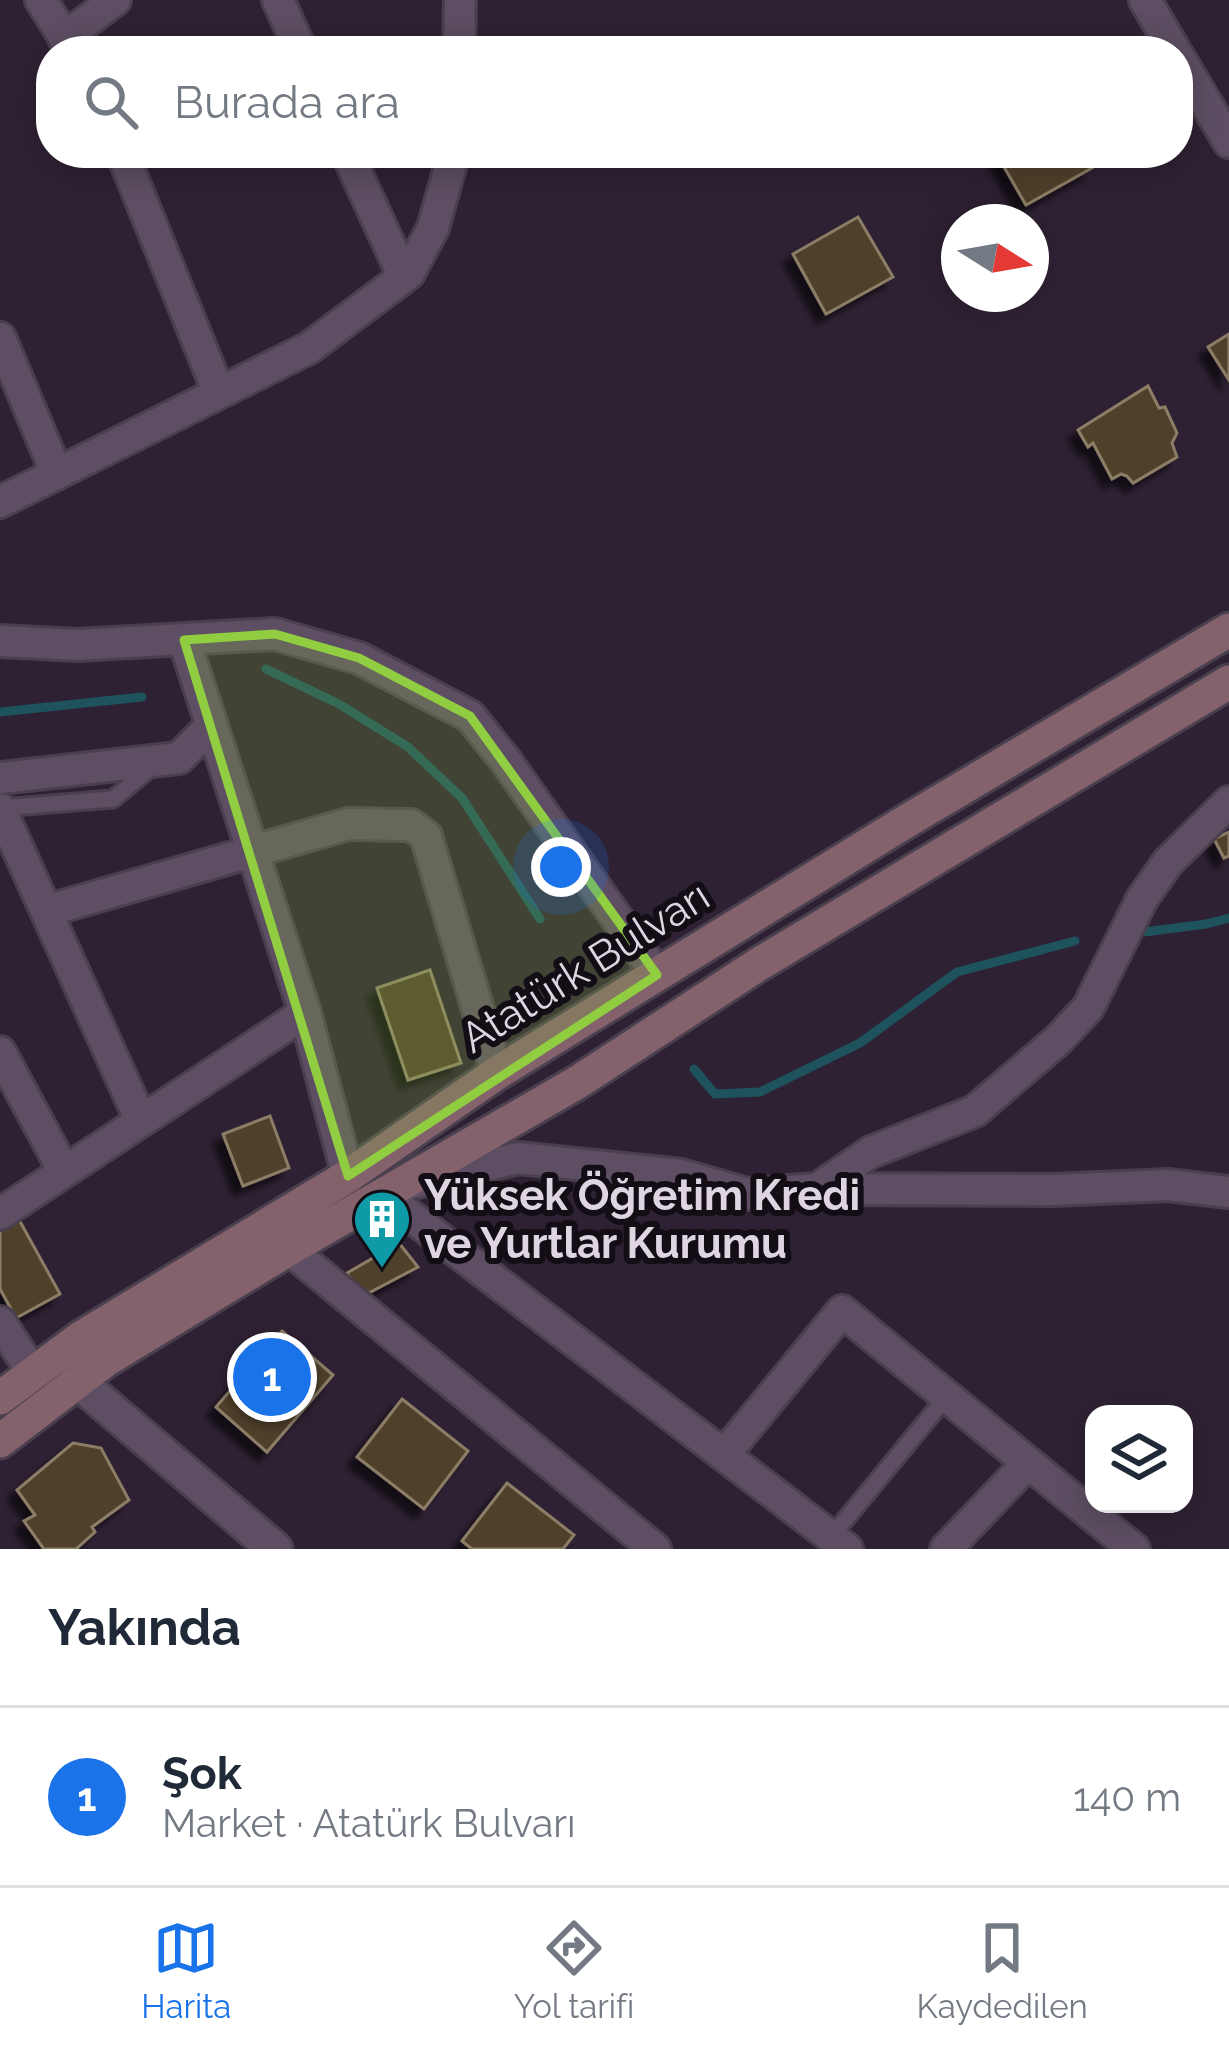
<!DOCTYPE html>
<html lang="tr">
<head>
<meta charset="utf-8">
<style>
	:root { --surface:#fff; --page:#f2f2f3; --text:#1f2937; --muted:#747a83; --line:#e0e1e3; --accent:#1a73e8 }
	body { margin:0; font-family:Raleway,sans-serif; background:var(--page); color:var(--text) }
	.controls { position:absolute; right:36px; bottom:36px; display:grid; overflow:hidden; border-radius:24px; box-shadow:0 6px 30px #0003 }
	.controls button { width:108px; height:108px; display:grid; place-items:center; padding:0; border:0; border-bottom:3px solid var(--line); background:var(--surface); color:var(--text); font:60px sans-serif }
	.compass { position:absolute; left:941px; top:204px; width:108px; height:108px; border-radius:50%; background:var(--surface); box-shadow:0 6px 30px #0003; rotate:101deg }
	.you { position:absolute; left:561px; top:867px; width:42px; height:42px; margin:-30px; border:9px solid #fff; border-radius:50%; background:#1a73e8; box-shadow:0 0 0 18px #1a73e833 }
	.badge { display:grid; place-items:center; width:78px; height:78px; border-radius:50%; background:var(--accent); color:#fff; font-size:39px; font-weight:700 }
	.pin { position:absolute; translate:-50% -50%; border:6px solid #fff; box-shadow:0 3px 12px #0006 }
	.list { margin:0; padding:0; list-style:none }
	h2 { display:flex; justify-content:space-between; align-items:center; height:156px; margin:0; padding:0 48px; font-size:51px }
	h2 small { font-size:39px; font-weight:400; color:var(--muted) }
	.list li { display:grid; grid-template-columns:78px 1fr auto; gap:36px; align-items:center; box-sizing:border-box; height:180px; padding:0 48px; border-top:3px solid var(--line) }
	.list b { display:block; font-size:45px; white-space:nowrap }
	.list p { margin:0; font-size:39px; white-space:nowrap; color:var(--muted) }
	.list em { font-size:39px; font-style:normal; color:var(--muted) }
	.icon { flex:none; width:66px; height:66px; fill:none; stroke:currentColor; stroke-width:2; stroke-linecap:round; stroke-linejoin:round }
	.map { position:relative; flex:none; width:1229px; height:1549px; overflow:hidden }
	.search { position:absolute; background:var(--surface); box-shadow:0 6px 30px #0003; left:36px; right:36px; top:36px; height:132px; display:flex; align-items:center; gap:30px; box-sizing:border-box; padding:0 42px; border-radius:48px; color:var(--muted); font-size:45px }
	.sheet { height:336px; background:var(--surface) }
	nav { display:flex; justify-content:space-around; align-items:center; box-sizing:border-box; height:168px; border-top:3px solid var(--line); background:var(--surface); font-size:33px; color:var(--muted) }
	nav a { display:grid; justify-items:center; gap:6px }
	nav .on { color:var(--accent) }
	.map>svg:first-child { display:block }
</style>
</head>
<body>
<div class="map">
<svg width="1229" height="1549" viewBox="0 0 1229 1549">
	<defs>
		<filter id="shadow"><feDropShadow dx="-9" dy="9" stdDeviation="3" flood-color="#0009"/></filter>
	</defs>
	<rect width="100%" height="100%" fill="#2e2133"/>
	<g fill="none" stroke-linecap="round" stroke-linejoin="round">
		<path stroke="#1e525d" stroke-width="9" d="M266,669L339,704L408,747L462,798L540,919
			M0,712L142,697
			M1144,932L1206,924L1229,918
			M694,1069L715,1094L760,1092L860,1043L957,972L1075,941"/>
	</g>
	<path fill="#4f412c" stroke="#8c7d66" stroke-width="3" filter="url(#shadow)" d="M996,153H1083L1092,168L1026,205Z
		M858,217L893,277L826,314L793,254Z
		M1229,334V380L1208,347Z
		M1148,386L1159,408L1165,407L1177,433L1172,443L1177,457L1133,483L1127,476L1121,474L1112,479L1093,443L1088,447L1078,430Z
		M1229,832V856L1224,858L1214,839Z
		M430,970L461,1063L408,1080L377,988Z
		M270,1116L289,1168L243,1186L223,1134Z
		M17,1216L60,1294L16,1318L0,1289V1226Z
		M399,1243L418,1267L361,1297L347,1273Z
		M282,1331L333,1375L267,1452L216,1407Z
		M402,1399L468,1451L424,1509L357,1457Z
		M73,1443L101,1448L129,1500L92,1527L95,1532L76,1549H44L24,1521L35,1515L17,1490Z
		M507,1483L574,1535L563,1549H472L462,1541Z"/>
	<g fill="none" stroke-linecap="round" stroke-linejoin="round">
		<g stroke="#4a3f4e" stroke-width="21">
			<path id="service" d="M0,808L113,799L153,766
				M831,1537L947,1396"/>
		</g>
		<g stroke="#4a3f4e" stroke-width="36">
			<path id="minor" d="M41,0L73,51
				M278,0L301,51
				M1145,0L1175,51
				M64,38L115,0
				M459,51L460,0
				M1178,56L1229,142
				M122,153L219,393
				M347,153L404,277
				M0,338L57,474
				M0,502L309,348L404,277L409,273L433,228L454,153
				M184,640L305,1013L348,1176
				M0,641L77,645L275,634L359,658L470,716L506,761L657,975
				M0,778L179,758L212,725
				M0,809L141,1121
				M46,911L348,824L411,825L426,836L497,1073
				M0,1052L64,1171
				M413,1183L518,1158L681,1175L747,1194L817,1189L1052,1190L1168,1185L1229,1192
				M817,1189L871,1152L975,1111L1058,1040L1088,1008L1142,899L1168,862L1229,802
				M383,1195L847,1549
				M0,1214L305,1013
				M289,1249L655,1549
				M0,1322L33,1373
				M724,1455L842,1311L1134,1549
				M946,1549L1028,1463"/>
		</g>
		<g stroke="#4a3f4e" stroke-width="39">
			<path id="tertiary" d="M76,1380L275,1549"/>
		</g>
		<g stroke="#4a3f4e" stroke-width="39">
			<path id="secondary" d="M0,1398L82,1337L348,1176L497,1073L910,819L1229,630
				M0,1441L106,1360L289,1249L578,1082L759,964L1229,682"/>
		</g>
		<use href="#service" stroke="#5d4e63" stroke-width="15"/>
		<use href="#minor" stroke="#5d4e63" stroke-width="30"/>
		<use href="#tertiary" stroke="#5d4e63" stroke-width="33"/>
		<use href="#secondary" stroke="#83626b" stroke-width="33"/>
	</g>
	<path fill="#90cd41" fill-opacity="0.2" stroke="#90cd41" stroke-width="9" stroke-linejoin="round" d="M275,634L359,658L470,716L657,975L348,1176L184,640Z"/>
	<defs>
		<g id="building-pin" transform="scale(3)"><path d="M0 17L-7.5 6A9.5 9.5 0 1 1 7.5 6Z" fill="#0f9aa8" stroke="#130d15"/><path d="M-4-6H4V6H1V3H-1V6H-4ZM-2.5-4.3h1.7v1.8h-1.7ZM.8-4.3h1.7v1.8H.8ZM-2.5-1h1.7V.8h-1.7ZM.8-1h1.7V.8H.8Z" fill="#fff"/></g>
	</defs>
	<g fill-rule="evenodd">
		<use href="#building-pin" x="382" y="1219"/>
	</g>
	<g text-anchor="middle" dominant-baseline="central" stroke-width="12" stroke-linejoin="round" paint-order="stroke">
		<g font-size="42" fill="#ded5e1" stroke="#130d15">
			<text transform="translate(585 967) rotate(-32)">Atatürk Bulvarı</text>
		</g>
		<g font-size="42" font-weight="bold" fill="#ded5e1" stroke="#130d15" text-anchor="start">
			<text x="424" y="1195">Yüksek Öğretim Kredi<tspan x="424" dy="48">ve Yurtlar Kurumu</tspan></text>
		</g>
	</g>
</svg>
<div class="controls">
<button><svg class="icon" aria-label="layers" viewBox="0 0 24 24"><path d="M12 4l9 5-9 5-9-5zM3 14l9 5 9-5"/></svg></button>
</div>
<svg class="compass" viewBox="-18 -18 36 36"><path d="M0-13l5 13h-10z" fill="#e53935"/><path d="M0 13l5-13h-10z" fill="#747a83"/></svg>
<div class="you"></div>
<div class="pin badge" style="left:272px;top:1377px">1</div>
<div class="search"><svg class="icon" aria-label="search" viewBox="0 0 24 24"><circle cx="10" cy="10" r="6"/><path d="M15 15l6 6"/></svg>Burada ara</div>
</div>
<section class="sheet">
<h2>Yakında<small></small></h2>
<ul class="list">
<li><span class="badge">1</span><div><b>Şok</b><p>Market · Atatürk Bulvarı</p></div><em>140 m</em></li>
</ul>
</section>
<nav>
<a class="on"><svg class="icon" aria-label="map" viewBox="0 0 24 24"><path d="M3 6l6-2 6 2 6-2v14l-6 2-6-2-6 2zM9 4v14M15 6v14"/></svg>Harita</a>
<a><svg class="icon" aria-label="directions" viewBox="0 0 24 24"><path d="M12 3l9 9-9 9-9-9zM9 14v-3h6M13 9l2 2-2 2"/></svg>Yol tarifi</a>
<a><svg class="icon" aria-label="saved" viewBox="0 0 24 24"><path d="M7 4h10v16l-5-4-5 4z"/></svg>Kaydedilen</a>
</nav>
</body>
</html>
